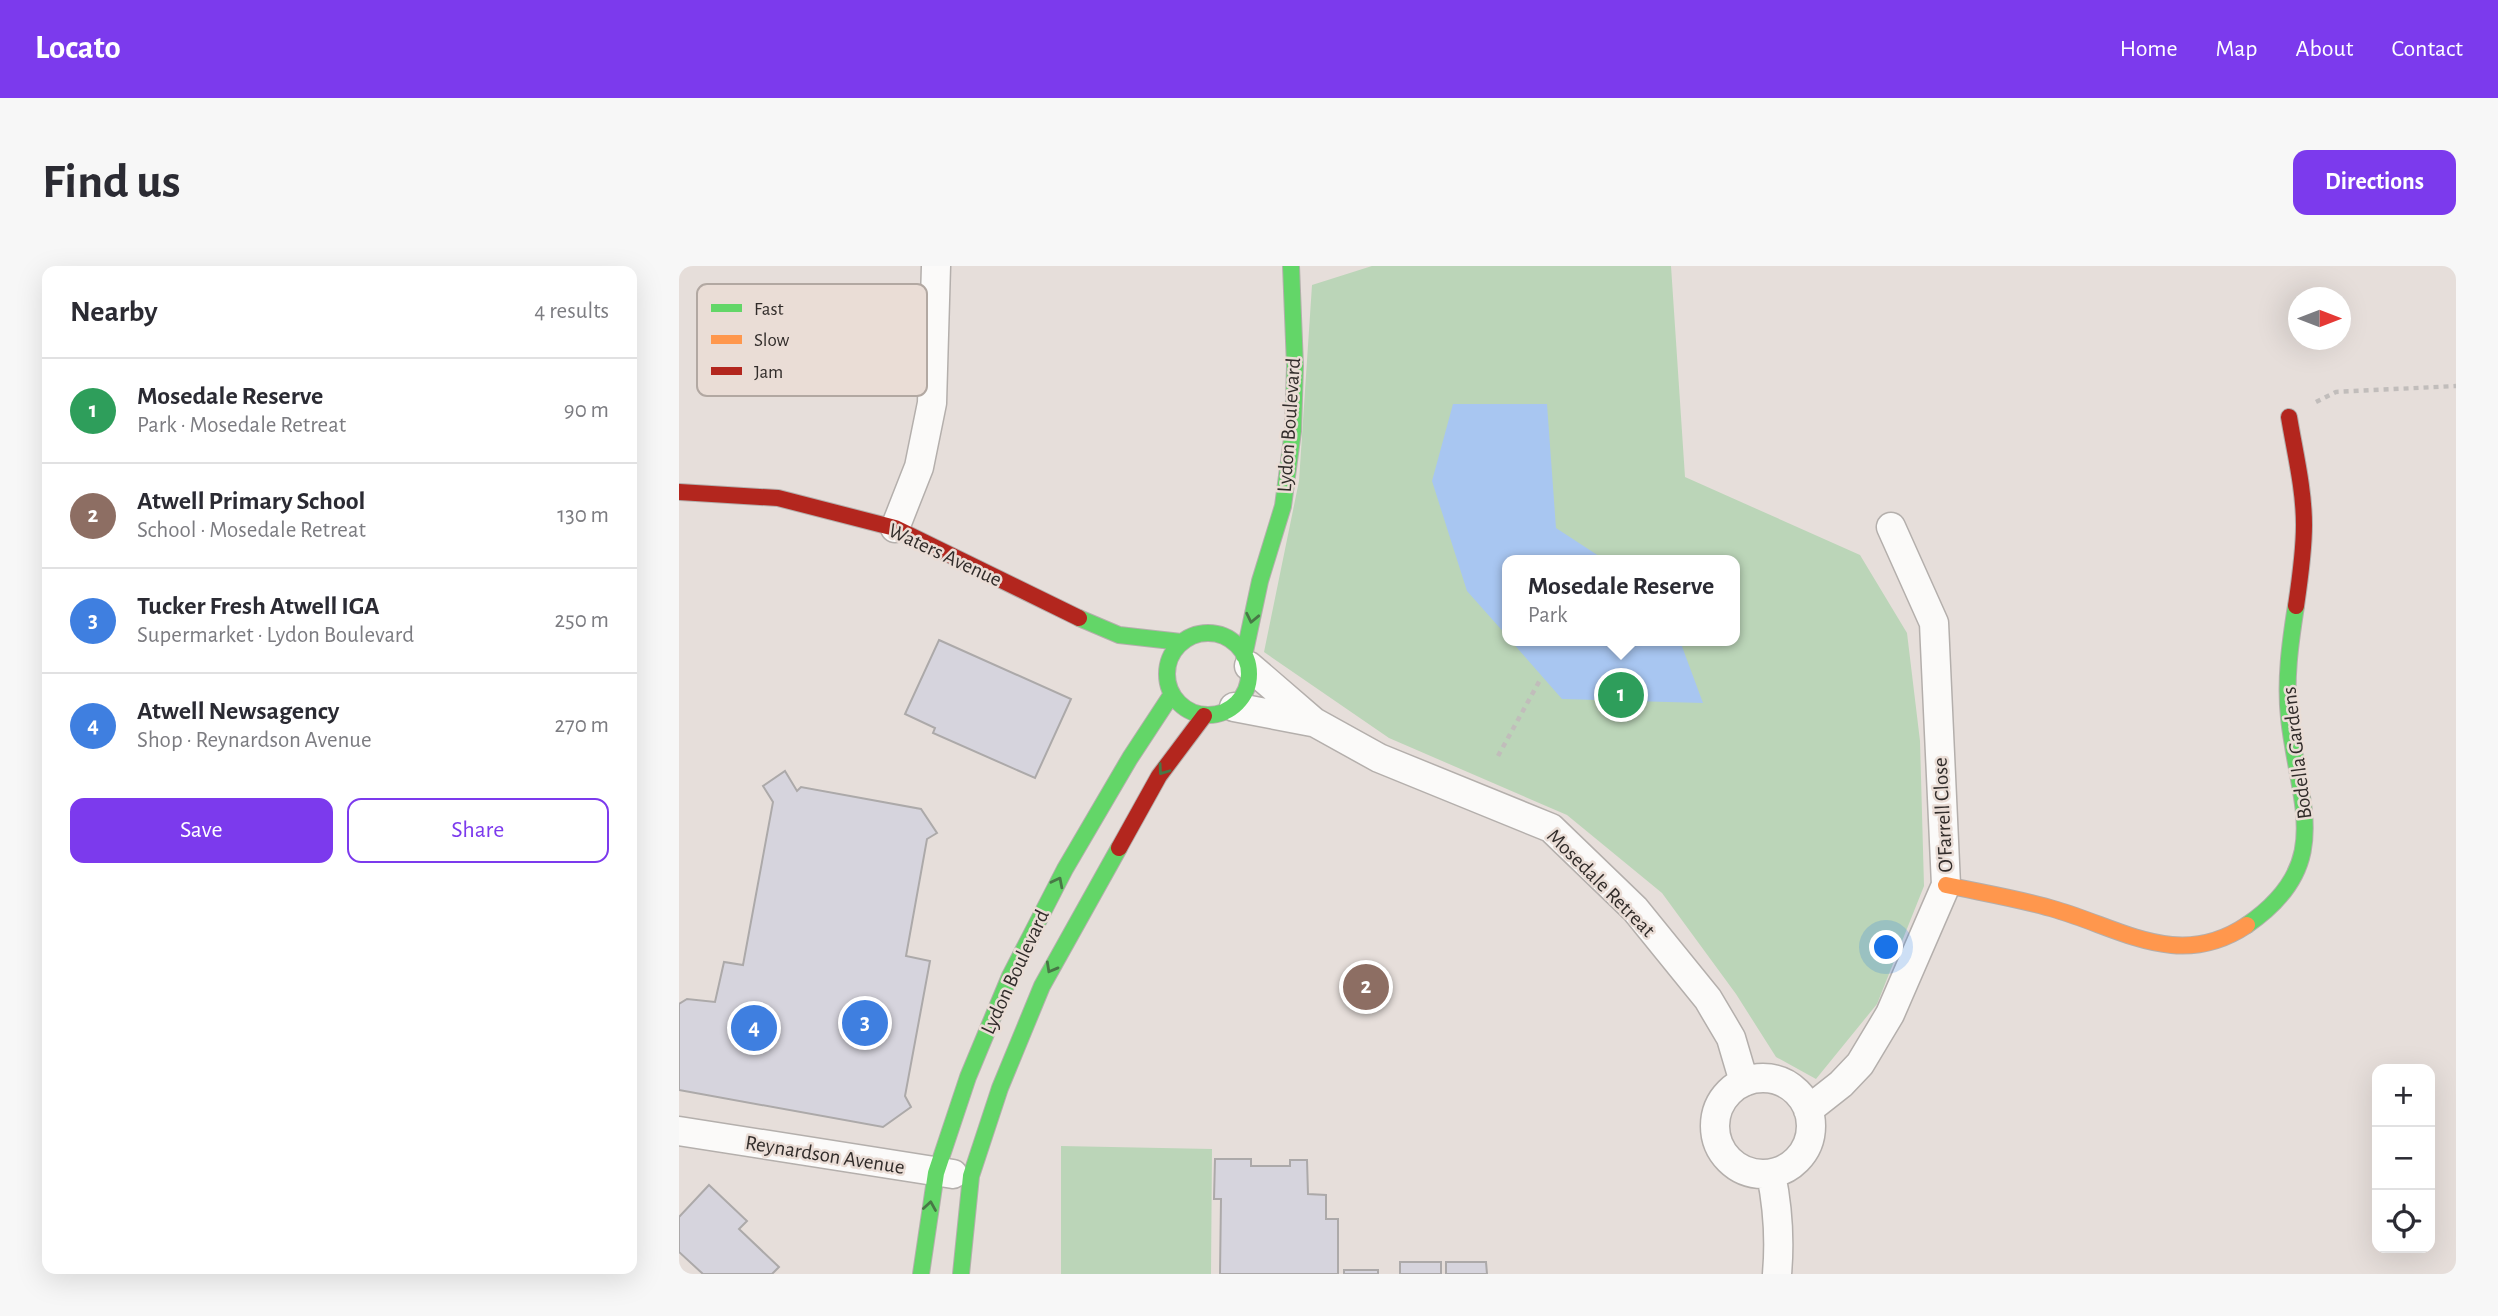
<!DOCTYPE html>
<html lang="en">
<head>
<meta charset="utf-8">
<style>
	:root { --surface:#fff; --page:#f7f7f7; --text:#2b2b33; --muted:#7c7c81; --line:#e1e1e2; --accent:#7c3aed }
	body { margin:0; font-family:"Alegreya Sans",sans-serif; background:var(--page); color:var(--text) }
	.controls { position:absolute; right:21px; bottom:21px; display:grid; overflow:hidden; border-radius:14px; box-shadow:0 7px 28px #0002 }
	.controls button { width:63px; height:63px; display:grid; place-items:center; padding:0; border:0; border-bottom:2px solid var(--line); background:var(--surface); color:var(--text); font:35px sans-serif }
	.compass { position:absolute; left:1609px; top:21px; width:63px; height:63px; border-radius:50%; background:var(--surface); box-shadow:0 7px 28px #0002; rotate:90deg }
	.you { position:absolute; left:1208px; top:682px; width:24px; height:24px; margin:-18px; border:5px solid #fff; border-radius:50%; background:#1a73e8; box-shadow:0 0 0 10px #1a73e833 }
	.badge { display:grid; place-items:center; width:46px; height:46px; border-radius:50%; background:var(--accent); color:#fff; font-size:23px; font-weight:700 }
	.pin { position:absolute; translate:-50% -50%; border:4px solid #fff; box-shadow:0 2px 7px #0006 }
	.popup { position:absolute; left:823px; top:289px; width:238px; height:91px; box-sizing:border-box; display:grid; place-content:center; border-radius:14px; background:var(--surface); filter:drop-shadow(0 2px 5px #0005); font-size:23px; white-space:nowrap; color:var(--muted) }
	.popup b { font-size:26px; color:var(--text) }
	.popup::after { content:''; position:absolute; left:50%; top:100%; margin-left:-14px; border:14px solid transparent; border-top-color:var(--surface) }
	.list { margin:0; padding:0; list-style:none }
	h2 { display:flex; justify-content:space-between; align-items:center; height:91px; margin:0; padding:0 28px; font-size:30px }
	h2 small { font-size:23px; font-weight:400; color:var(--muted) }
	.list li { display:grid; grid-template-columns:46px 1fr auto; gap:21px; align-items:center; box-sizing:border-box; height:105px; padding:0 28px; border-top:2px solid var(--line) }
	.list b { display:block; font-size:26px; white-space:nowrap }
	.list p { margin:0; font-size:23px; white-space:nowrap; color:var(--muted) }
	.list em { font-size:23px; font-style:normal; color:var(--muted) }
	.actions { display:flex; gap:14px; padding:21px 28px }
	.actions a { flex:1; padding:16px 0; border:2px solid var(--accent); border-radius:14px; text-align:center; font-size:24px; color:var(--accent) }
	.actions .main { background:var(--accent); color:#fff }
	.icon { flex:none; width:38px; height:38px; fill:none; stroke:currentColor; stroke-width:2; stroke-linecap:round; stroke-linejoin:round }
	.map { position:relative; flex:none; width:1777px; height:1008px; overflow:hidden; border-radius:14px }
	header { display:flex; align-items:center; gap:42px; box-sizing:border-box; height:98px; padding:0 35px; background:var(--accent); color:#fff }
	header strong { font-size:33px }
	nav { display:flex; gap:38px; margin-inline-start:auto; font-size:24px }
	.intro { display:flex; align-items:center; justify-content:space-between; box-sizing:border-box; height:168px; padding:0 42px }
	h1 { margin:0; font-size:49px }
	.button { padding:18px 32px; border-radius:14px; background:var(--accent); color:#fff; font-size:24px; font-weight:700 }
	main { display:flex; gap:42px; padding:0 42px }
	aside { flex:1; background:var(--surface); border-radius:14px; box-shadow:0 7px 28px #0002 }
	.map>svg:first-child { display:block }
</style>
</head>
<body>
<header>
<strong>Locato</strong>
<nav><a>Home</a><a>Map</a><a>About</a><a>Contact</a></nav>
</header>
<div class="intro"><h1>Find us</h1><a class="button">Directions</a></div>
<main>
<aside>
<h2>Nearby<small>4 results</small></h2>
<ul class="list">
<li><span class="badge" style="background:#2e9e5b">1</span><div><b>Mosedale Reserve</b><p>Park · Mosedale Retreat</p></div><em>90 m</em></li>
<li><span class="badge" style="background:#8d6e63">2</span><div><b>Atwell Primary School</b><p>School · Mosedale Retreat</p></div><em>130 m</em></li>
<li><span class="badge" style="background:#3f7fe0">3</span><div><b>Tucker Fresh Atwell IGA</b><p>Supermarket · Lydon Boulevard</p></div><em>250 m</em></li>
<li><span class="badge" style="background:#3f7fe0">4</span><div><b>Atwell Newsagency</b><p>Shop · Reynardson Avenue</p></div><em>270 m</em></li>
</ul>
<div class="actions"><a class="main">Save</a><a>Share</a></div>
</aside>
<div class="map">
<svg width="1777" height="1008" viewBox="0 0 1777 1008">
	<rect width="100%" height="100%" fill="#e6deda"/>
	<path fill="#bbd5b8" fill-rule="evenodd" d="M693,0H992L1006,211L1181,289L1228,367L1241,475L1245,620L1198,738L1137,813L1097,791L1057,728L983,627L888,549L710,472L585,386L620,215L633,19ZM828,294H1056V375H828Z
		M382,880L533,883L532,1008H382Z"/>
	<path fill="#a8c6f1" d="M774,138H868L877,262L926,294H828V370L788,325L753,215Z
		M832,375H1001L1024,437L883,433Z"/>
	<path fill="#d6d4dd" stroke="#aca9a9" stroke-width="2" d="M260,374L392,433L356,512L254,467L256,462L226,448Z
		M106,505L118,525L122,521L242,543L258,567L248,573L227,690L251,695L226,830L232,841L204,861L0,824V738L8,733L36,736L45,696L64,699L94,536L84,520Z
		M536,893H572V900H611V894H628L629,928L647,929V953H659V1008H541L542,933H535Z
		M30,919L68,955L60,963L100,1001L93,1008H24L0,986V951Z
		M721,996H762V1008H721Z
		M767,996H807L808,1008H767Z
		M665,1004H699V1008H665Z"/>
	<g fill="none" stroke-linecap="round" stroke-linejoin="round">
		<g stroke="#b4afac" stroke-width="31">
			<path id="street" d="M216,262L240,201L253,137L257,0
				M570,400L635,456L700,492L872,562L956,643L1029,733L1052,772L1065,816
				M555,441L633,456
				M1036 860a48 48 0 1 1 96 0a48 48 0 1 1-96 0Z
				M1129,844L1162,818L1181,798L1211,748L1267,619L1255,357L1212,261
				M0,865L274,908
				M1092,908C1099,942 1101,974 1098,1008"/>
		</g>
		<g stroke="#b4afac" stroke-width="18">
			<path id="fast" d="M400,352L440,369L502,376
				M488 408a41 41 0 1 1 82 0a41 41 0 1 1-82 0Z
				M565,390L581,315L604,240L614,165L616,100L612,0
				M1568,659C1657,598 1619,537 1610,452C1606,414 1611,378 1617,340
				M242,1008L257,907L289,811L331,710L386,603L451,492L493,428
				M282,1008L292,910L321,822L363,720L440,582"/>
		</g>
		<g stroke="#b4afac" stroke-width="18">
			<path id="slow" d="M1267,619C1304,627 1342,633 1378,644C1445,664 1501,704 1568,659"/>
		</g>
		<g stroke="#b4afac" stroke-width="18">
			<path id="jam" d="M1610,151C1616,187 1625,223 1625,259C1625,286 1621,313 1617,340
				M0,226L99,232L216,262L400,352
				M440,582L480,510L525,450"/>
		</g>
		<path stroke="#c1bdbb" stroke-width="4.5" stroke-dasharray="5 5" stroke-linecap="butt" d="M1637,136L1657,126L1777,120
			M819,490L861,414"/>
		<use href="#street" stroke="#fbfaf9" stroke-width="28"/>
		<use href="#fast" stroke="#63d668" stroke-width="16"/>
		<use href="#slow" stroke="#ff974d" stroke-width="16"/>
		<use href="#jam" stroke="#b3261e" stroke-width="16"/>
	</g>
	<defs><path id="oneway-chevron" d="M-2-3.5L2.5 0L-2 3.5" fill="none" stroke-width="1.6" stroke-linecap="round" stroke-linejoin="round" transform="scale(1.75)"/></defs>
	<g stroke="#487846">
		<use href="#oneway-chevron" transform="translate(573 352) rotate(102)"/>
		<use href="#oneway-chevron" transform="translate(484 504) rotate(126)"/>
		<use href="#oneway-chevron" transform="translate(379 616) rotate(-63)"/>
		<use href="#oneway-chevron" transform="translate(372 702) rotate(119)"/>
		<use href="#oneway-chevron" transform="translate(251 940) rotate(-81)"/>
	</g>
	<g text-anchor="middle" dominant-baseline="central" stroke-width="5" stroke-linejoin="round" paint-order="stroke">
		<g font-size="21" fill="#312c2a" stroke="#eaddd6">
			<text transform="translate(610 159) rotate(-86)">Lydon Boulevard</text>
			<text transform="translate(266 289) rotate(25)">Waters Avenue</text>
			<text transform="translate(1618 487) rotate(-97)">Bodella Gardens</text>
			<text transform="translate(1264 549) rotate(-93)">O'Farrell Close</text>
			<text transform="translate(922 617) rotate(45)">Mosedale Retreat</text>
			<text transform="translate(336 706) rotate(-65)">Lydon Boulevard</text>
			<text transform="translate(146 889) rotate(9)">Reynardson Avenue</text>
		</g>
	</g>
	<rect x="18" y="18" width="230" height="112" rx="10" fill="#eaddd6" stroke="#b2a8a2" stroke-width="2"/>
	<rect x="32" y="38" width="31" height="8" fill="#63d668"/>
	<rect x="32" y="69" width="31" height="9" fill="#ff974d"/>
	<rect x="32" y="101" width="31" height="8" fill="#b3261e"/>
	<g font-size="19" fill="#312c2a">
		<text x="75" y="49">Fast</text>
		<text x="75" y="80">Slow</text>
		<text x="75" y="112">Jam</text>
	</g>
</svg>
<div class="controls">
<button>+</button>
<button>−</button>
<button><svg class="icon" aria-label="locate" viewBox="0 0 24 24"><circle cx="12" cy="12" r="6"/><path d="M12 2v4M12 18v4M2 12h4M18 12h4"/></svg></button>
</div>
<svg class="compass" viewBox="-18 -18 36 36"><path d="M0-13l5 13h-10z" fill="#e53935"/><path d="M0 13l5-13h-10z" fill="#7c7c81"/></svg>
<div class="you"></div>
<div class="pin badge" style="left:942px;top:429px;background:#2e9e5b">1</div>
<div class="popup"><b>Mosedale Reserve</b>Park</div>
<div class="pin badge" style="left:687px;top:721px;background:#8d6e63">2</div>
<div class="pin badge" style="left:186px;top:757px;background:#3f7fe0">3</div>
<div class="pin badge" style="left:75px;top:762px;background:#3f7fe0">4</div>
</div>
</main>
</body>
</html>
